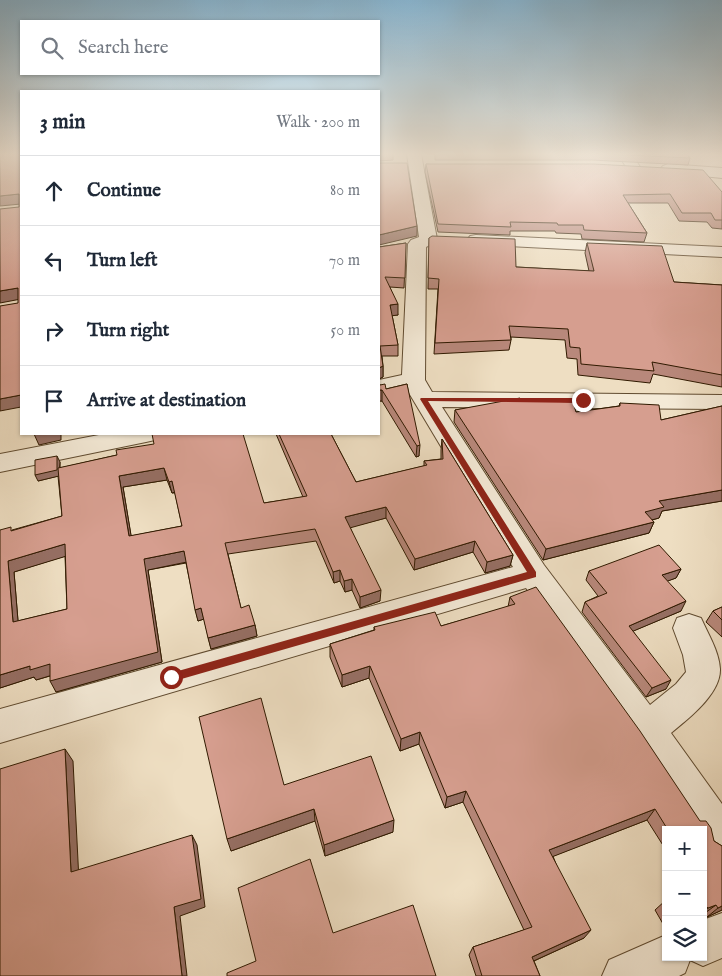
<!DOCTYPE html>
<html lang="en">
<head>
<meta charset="utf-8">
<style>
	:root { --surface:#fff; --page:#f2f2f3; --text:#1f2937; --muted:#747a83; --line:#e0e1e3 }
	body { margin:0; font-family:"IM FELL English",serif; background:var(--page); color:var(--text) }
	.controls { position:absolute; right:15px; bottom:15px; display:grid; overflow:hidden; border-radius:0px; box-shadow:0 1px 4px #0004 }
	.controls button { width:45px; height:45px; display:grid; place-items:center; padding:0; border:0; border-bottom:1px solid var(--line); background:var(--surface); color:var(--text); font:25px sans-serif }
	.stop { position:absolute; width:15px; height:15px; margin:-11px; border:4px solid #8f2418; border-radius:50%; background:#fff }
	.stop.end { background:#8f2418; border-color:#fff; box-shadow:0 1px 5px #0008 }
	.list { margin:0; padding:0; list-style:none }
	h2 { display:flex; justify-content:space-between; align-items:center; height:65px; margin:0; padding:0 20px; font-size:21px }
	h2 small { font-size:16px; font-weight:400; color:var(--muted) }
	.list li { display:grid; grid-template-columns:32px 1fr auto; gap:15px; align-items:center; box-sizing:border-box; height:70px; padding:0 20px; border-top:1px solid var(--line) }
	.list b { display:block; font-size:19px; white-space:nowrap }
	.list em { font-size:16px; font-style:normal; color:var(--muted) }
	.icon { flex:none; width:28px; height:28px; fill:none; stroke:currentColor; stroke-width:2; stroke-linecap:round; stroke-linejoin:round }
	.map { position:relative; flex:none; width:722px; height:976px; overflow:hidden }
	.search { position:absolute; background:var(--surface); box-shadow:0 1px 4px #0004; left:20px; top:20px; width:360px; height:55px; display:flex; align-items:center; gap:12px; box-sizing:border-box; padding:0 18px; border-radius:0px; color:var(--muted); font-size:19px }
	.panel { position:absolute; background:var(--surface); box-shadow:0 1px 4px #0004; left:20px; top:90px; width:360px; height:345px; border-radius:0px }
	.map>svg:first-child { display:block }
</style>
</head>
<body>
<div class="map">
<svg width="722" height="976" viewBox="0 0 722 976">
	<rect width="100%" height="100%" fill="#eedec2"/>
	<filter id="stains"><feTurbulence type="fractalNoise" baseFrequency=".004" numOctaves="4"/><feColorMatrix values="0 0 0 0 .2 0 0 0 0 .09 0 0 0 0 .02 0 0 0 .5 -.17"/></filter>
	<radialGradient id="worn" r=".72"><stop offset=".6" stop-color="#630" stop-opacity="0"/><stop offset="1" stop-color="#630" stop-opacity=".3"/></radialGradient>
	<g fill="none" stroke-linecap="round" stroke-linejoin="round">
		<g stroke="#604b30" stroke-width="2">
			<path id="minor" d="M407,154H421L437,239L434,243L426,247L425,380L432,392L722,395V409L442,407L544,565L650,705L676,684L686,672L683,655L673,628L677,618L689,614L701,618C708,634 719,651 720,669C721,694 688,719 671,733L722,804V860C703,852 703,850 703,830H692L634,742L526,588L0,743V709L513,567L406,388L379,394V380L402,375L408,244L411,240L419,237Z
				M618,154H632L640,167L638,170H628Z
				M668,164L722,168V178L663,172L660,169L663,166Z
				M476,235L722,247V257L470,244L467,240L470,236Z
				M104,434H159L155,440L146,442L0,472V454Z
				M722,913V958L703,966L690,960L685,973L679,976H602L609,960L666,935V957H703V920Z"/>
		</g>
		<use href="#minor" fill="#f4ead7" fill-rule="evenodd"/>
	</g>
	<path fill="#b8887b" stroke="#301a00" fill-rule="evenodd" d="M379,154H393V160L379,161Z
		M435,154H687L690,158L688,165L592,160H435Z
		M426,164L722,192V229L712,228L707,222L679,221L668,203H628L647,233L644,242L582,239L581,234L556,233L555,231H510V235L438,232L425,172Z
		M429,238L516,267L589,271L585,253L587,243L674,282L722,285V387L653,374L650,383L578,375L577,359L567,358L565,340L511,337V340L509,350L434,354L438,289H428Z
		M406,243L404,288L390,287L398,315H392L398,345V356H382L383,366V377L379,379V247Z
		M379,384L386,389L407,384L419,456L416,457L382,401H379Z
		M520,400L576,412L619,406L620,403L661,420L722,406V501L662,511L659,518L652,520L654,522L649,533L543,560L454,422L455,410Z
		M276,434H331L356,482L424,466V461L441,459V450L442,439L513,555L510,566L485,573L473,552L414,570L386,518L350,527L380,601L360,608L352,590L345,592L340,581L334,583L316,541L228,554L241,608L255,625L257,636L211,649L204,619L198,621L186,563L148,570L162,662L56,692L50,676L36,680L34,677L0,688L12,530L62,516L58,476L38,481L60,462V468L117,455L264,503L303,497ZM167,480L172,493H175L182,526L131,536L123,487ZM65,556L67,609L18,621L14,572Z
		M681,569L676,578L667,581L681,611L633,631L666,689L646,697L582,612L585,602L598,596L586,580L589,571Z
		M510,597L714,841L722,846V910L707,917L705,913L703,914V830H666V850L647,820L553,856L584,938L534,961L540,976H476L469,955L473,947L524,930L463,802L445,808L419,744L400,751L369,678L342,687L330,657V644L374,630V627L441,626L508,607Z
		M722,607V637L706,622L713,611Z
		M284,785L393,832L325,856L315,821L231,851Z
		M666,900V929L655,910Z"/>
	<path fill="#966f64" stroke="#301a00" d="M19,194L21,204L0,206V196Z
		M417,226V236L379,245V235Z
		M18,288L21,299L0,303V291Z
		M398,304V315L390,316V305Z
		M383,366V377L379,379V368Z
		M379,390H382V401H379Z
		M21,395V407L0,411V399Z
		M34,434H61V440L39,445Z
		M420,445L419,456L416,457L417,446Z
		M57,456L60,462L59,476L38,481L35,475Z
		M164,468L167,480L123,487L133,547L129,536L119,476Z
		M172,481L175,492L172,493L169,482Z
		M722,490V501L662,511L659,518L640,523L645,512L659,501Z
		M386,507V518L346,529L345,517Z
		M654,522L649,533L543,560L546,549Z
		M475,541L473,552L414,570L415,559Z
		M65,544L70,555L14,572L19,633L13,622L8,561Z
		M184,551L187,562L148,570L162,662L56,692L50,681L144,559Z
		M513,555L510,566L485,573L487,562Z
		M681,569L676,578L657,585L662,575Z
		M340,570V581L334,583L333,572Z
		M352,579V590L345,592L344,581Z
		M381,590L380,601L360,608V597Z
		M686,601L681,611L624,635L629,626Z
		M201,608L204,619L198,621L195,610Z
		M255,625L257,636L211,649L208,638Z
		M50,664L56,674L36,680L34,677L0,688V675L30,666Z
		M370,666L369,678L342,687V675Z
		M671,680L666,689L646,697L652,688Z
		M420,732L419,744L400,751L401,739Z
		M65,749L73,761L79,881L71,872Z
		M466,791L463,802L445,808L447,797Z
		M314,809L315,821L231,851L227,839Z
		M655,809L647,820L544,860L549,850Z
		M394,820L393,832L325,856L324,845Z
		M192,835L197,845L205,907L180,916L187,976H182L174,907Z
		M716,905L705,913L703,914V912L708,908Z
		M722,906V910L707,917L718,908Z
		M591,930L584,938L527,964L532,957Z"/>
	<path fill="#d69e8f" stroke="#301a00" fill-rule="evenodd" d="M0,154H21V395L0,399V306L18,303V288L0,291V209L19,207V194L0,196Z
		M607,154H687L690,158Z
		M379,163H407L417,226L379,235Z
		M426,164H594L703,170L722,192V220H715L711,213H682L670,194L623,195L647,233L584,230L583,225H558L557,223L510,222L511,227L438,224Z
		M432,236L515,239L516,267L594,271L587,243L662,246L674,282L722,285V375L652,362L654,371L581,364L580,348L570,347L568,329L509,326L511,340L435,343L439,279L428,278L429,238Z
		M406,243L405,278L385,277L398,304L390,305L398,345L380,346L383,366L379,368V246V247Z
		M379,384L380,385L385,384L386,389L407,384L420,445L417,446L382,390H379Z
		M520,398V400L573,402L576,412L620,406V403L659,405L661,420L722,406V490L659,501L664,507L645,512L654,522L546,549L455,410Z
		M152,434H243L264,503L307,496L279,434H331L356,482L427,465L424,461L443,459L442,439L513,555L487,562L475,541L415,559L386,507L345,517L381,590L360,597L352,579L344,581L340,570L333,572L315,529L225,543L241,608L249,605L255,625L208,638L201,608L195,610L184,551L144,559L158,652L50,681V664L30,670V666L0,675V530L11,527V531L62,516L58,468L117,455L116,450L154,444ZM164,468L169,482L172,481L182,526L129,536L119,476ZM65,544L67,609L13,622L8,561Z
		M57,456V470L35,475V460Z
		M659,545L681,569L662,575L686,601L629,626L671,680L652,688L585,602L607,593L589,571Z
		M536,587L640,731L700,821H706L711,828L714,841L722,846V906L718,908L716,905L708,908L705,905L703,906V830H668L655,809L549,850L591,930L532,957L540,976H482L473,947L532,927L466,791L447,797L420,732L401,739L370,666L342,675L330,644L375,630L374,627L435,612L441,626L515,604L510,597Z
		M722,607V620L713,611Z
		M261,698L284,785L371,756L394,820L324,845L314,809L227,839L199,717Z
		M65,749L71,872L192,835L201,899L174,907L182,976H0V769Z
		M310,859L333,933L413,905L436,976H227V973L256,961L238,888Z"/>
	<linearGradient id="sky" x2="0" y2="1"><stop stop-color="#88b7d4"/><stop offset="0.53" stop-color="#f7f0e4"/><stop offset="1" stop-color="#f7f0e4" stop-opacity="0"/></linearGradient>
	<rect width="722" height="291" fill="url(#sky)"/>
	<path fill="#8f2418" d="M421,398H583L586,400L583,403L428,401L536,572V577L171,682L168,680L166,677L168,674L171,673L527,572L420,399Z"/>
	<rect width="100%" height="100%" filter="url(#stains)"/>
	<rect width="100%" height="100%" fill="url(#worn)"/>
</svg>
<div class="controls">
<button>+</button>
<button>−</button>
<button><svg class="icon" aria-label="layers" viewBox="0 0 24 24"><path d="M12 4l9 5-9 5-9-5zM3 14l9 5 9-5"/></svg></button>
</div>
<div class="stop" style="left:171px;top:677px"></div>
<div class="stop end" style="left:583px;top:400px"></div>
<div class="search"><svg class="icon" aria-label="search" viewBox="0 0 24 24"><circle cx="10" cy="10" r="6"/><path d="M15 15l6 6"/></svg>Search here</div>
<section class="panel">
<h2>3 min<small>Walk · 200 m</small></h2>
<ul class="list">
<li><svg class="icon" aria-label="ahead" viewBox="0 0 24 24"><path d="M12 20V5M6 11l6-6 6 6"/></svg><div><b>Continue</b></div><em>80 m</em></li>
<li><svg class="icon" aria-label="left" viewBox="0 0 24 24"><path d="M17 20v-9H6M10 6l-5 5 5 5"/></svg><div><b>Turn left</b></div><em>70 m</em></li>
<li><svg class="icon" aria-label="right" viewBox="0 0 24 24"><path d="M7 20v-9h11M14 6l5 5-5 5"/></svg><div><b>Turn right</b></div><em>50 m</em></li>
<li><svg class="icon" aria-label="arrive" viewBox="0 0 24 24"><path d="M6 21V4h12l-3 4 3 4H6"/></svg><div><b>Arrive at destination</b></div></li>
</ul>
</section>
</div>
</body>
</html>
